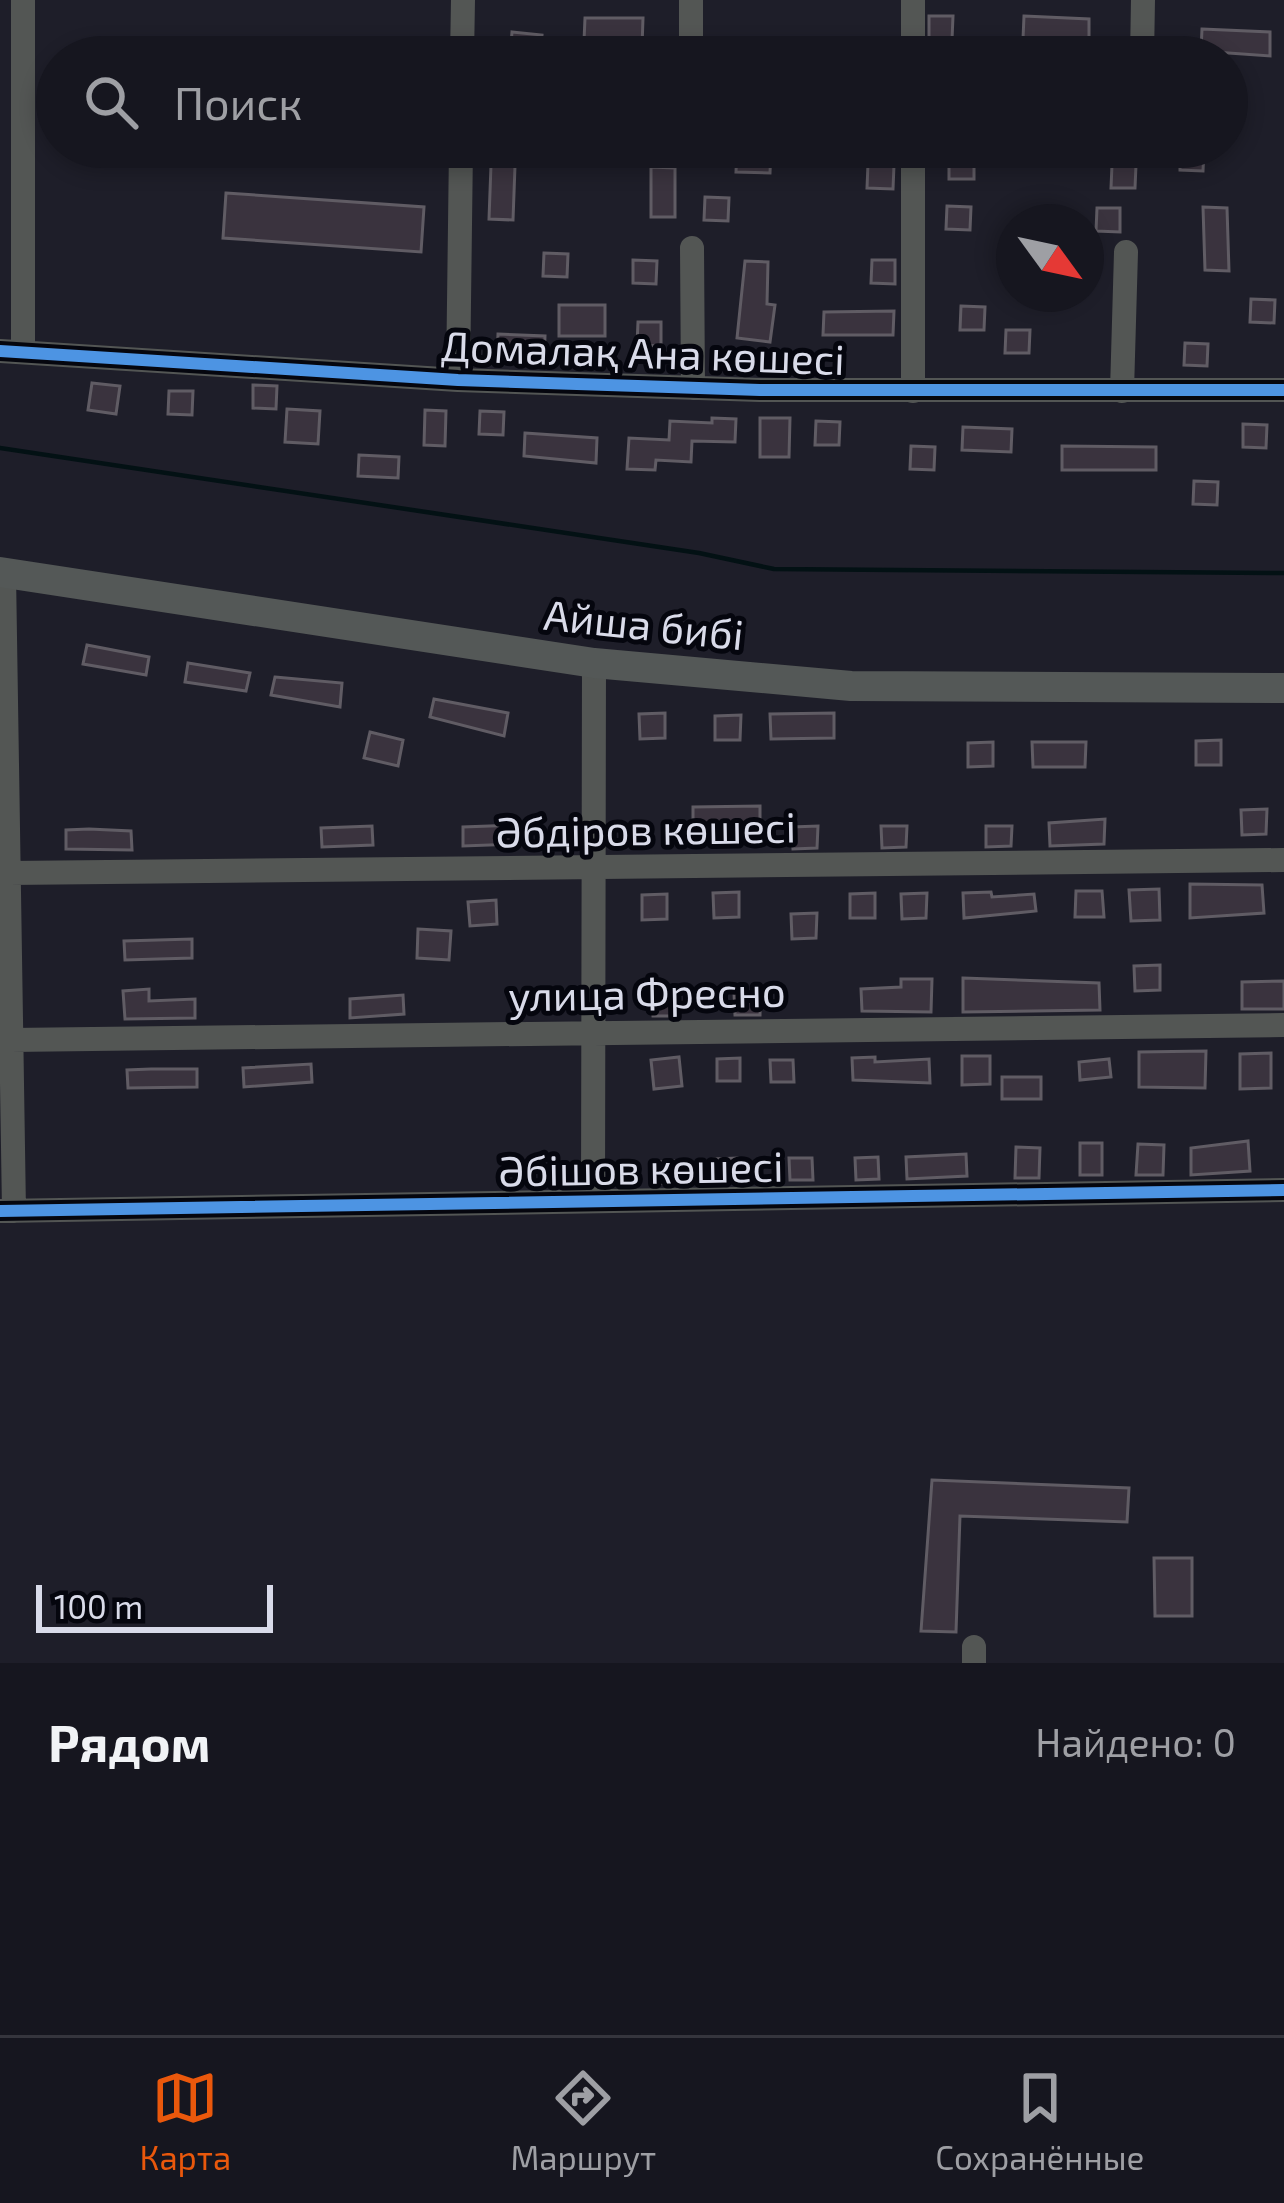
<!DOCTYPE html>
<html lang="ru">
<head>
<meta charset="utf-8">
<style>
	:root { --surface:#16161f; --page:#1f1f28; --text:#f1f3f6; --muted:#9e9fa4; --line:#35353d; --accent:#ea580c }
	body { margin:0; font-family:"Exo 2",sans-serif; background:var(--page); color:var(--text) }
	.compass { position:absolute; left:996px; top:204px; width:108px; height:108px; border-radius:50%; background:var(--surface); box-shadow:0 6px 18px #0003; rotate:123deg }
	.scale { position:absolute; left:36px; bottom:30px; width:237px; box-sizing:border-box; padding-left:12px; border:6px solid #d9dbe9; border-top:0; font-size:33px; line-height:42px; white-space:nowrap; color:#d9dbe9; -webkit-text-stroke:9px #05060e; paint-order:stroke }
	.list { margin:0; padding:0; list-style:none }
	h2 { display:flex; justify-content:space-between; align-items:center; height:156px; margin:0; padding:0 48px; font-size:51px }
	h2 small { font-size:39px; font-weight:400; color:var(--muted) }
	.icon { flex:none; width:66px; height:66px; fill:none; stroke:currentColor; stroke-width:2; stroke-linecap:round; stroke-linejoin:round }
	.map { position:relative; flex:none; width:1284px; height:1663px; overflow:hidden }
	.search { position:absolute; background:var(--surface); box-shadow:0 6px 18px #0003; left:36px; right:36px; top:36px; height:132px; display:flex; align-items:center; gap:30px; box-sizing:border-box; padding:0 42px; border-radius:66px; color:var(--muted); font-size:45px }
	.sheet { height:372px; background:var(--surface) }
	nav { display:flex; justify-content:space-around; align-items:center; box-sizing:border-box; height:168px; border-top:3px solid var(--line); background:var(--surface); font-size:33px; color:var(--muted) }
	nav a { display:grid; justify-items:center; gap:6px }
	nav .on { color:var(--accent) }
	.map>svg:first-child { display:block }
</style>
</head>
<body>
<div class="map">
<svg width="1284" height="1663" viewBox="0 0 1284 1663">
	<rect width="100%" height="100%" fill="#1e1e29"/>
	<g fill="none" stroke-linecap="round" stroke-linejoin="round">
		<path stroke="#031114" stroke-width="4.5" d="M0,448L699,553L774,569L1284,573"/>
	</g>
	<path fill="#3a333e" stroke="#605c64" stroke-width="3" d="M929,16H953L952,40L929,39Z
		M1024,16L1089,19V42L1023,39Z
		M585,18H643L642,47L584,41Z
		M1202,29L1270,32V56L1201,51Z
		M512,32L542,35L540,57H510Z
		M737,147H771L770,173L736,172Z
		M1180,147L1204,148L1203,171L1180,170Z
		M949,156H974V179H949Z
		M868,164L894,165L893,189L867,188Z
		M491,165L515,166L513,220L489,219Z
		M1112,165H1136L1135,188H1111Z
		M651,167L675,168V217H651Z
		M226,193L424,207L421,252L223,238Z
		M705,197L729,198L728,221L704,220Z
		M947,206L971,207L970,230L946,229Z
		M1203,207L1227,208L1229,271L1205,270Z
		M1097,208H1120V232L1096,231Z
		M544,253L568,254L567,277L543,276Z
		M633,260L657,261L656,284L633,283Z
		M872,260H895V284L871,283Z
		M745,261L768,262L767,304L775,305L770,342L737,338Z
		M1251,299L1275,300L1274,323L1250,322Z
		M559,305H605V336H559Z
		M961,306L985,307L984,330H960Z
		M894,311L893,335H823L824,312Z
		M638,322H661V346L637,345Z
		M1006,330H1030L1029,353H1005Z
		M498,334L545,336L544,363L497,361Z
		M1185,343L1208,344L1207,366L1184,365Z
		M92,383L120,386L116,414L88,410Z
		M253,385L277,386L276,409L253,408Z
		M169,391H193L192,415L168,414Z
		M287,409L320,411L318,444L285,442Z
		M425,410L446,411L445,446L424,445Z
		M480,411L504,412L503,435L479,434Z
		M712,418L736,419L735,442L692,441L691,462L656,460L655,470L627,469L629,438L669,440L670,421L712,423Z
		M760,418H790L789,457H760Z
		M816,421L840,422L839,445H815Z
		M1243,424L1267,425L1266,448L1243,447Z
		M963,427L1012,429L1011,452L962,450Z
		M525,433L597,438L596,463L524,456Z
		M911,446L935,447L934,470L910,469Z
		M1062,446L1156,447V470H1062Z
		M359,455L399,457L398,478L358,476Z
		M1194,481L1218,482L1217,505L1193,504Z
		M87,645L149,657L146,675L83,664Z
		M188,663L250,673L246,691L185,682Z
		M275,677L342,683L340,707L271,695Z
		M434,699L508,713L504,736L430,717Z
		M665,713V738L640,739L639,714Z
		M834,713V738L771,739L770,714Z
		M741,715L740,740H715V716Z
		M370,732L403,740L398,766L364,758Z
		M1221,740V765H1196V741Z
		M993,742V766L968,767V743Z
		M1032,742H1086L1085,767H1033Z
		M760,806V831H693V807Z
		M1267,809L1266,834L1242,835L1241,810Z
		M1105,819L1104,844L1050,846L1049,823Z
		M515,825L516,844L463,846V827Z
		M372,826L373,845L322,847L321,828Z
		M818,826L817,848L793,849L792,827Z
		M881,826H907L906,847L882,848Z
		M986,826H1012L1011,846L986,847Z
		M89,829L131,831L132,850L66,849V830Z
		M1190,884L1262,885L1264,913L1190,918Z
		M1159,889L1160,920L1131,921L1129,890Z
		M1076,891H1102L1104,917H1075Z
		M739,892V917L714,918L713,893Z
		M991,892L992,897L1034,894L1036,911L964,918L963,893Z
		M875,893V918H850V894Z
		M927,893L926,918L902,919L901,894Z
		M667,894V919L642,920V895Z
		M496,900L497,924L470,926L468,902Z
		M817,913L816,938L792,939L791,914Z
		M418,929L451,931L449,960L417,958Z
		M192,939V958L125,960L124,941Z
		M1160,965V990L1135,991L1134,966Z
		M963,978L1099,983L1100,1010L963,1012Z
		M901,979H932L931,1012L862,1011L861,989L901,987Z
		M1284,981V1009H1242V982Z
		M149,989V1001L195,999V1018L125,1019L123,991Z
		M678,992L677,1016H653L652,993Z
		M734,993H760V1015H735Z
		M403,995L404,1014L350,1018V999Z
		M1206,1051L1205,1088L1139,1087V1052Z
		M1271,1053V1088L1240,1089V1054Z
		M962,1056H990V1084L962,1085Z
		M679,1057L682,1086L654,1089L651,1060Z
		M875,1057V1062L929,1059L930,1083L853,1080L852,1058Z
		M740,1058V1081H717V1059Z
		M1109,1059L1111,1077L1080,1080L1079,1062Z
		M770,1060H793L794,1082H771Z
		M311,1064L312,1082L244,1087L243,1068Z
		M151,1069H197V1087L128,1088L127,1070Z
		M1002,1077H1041V1099H1002Z
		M1248,1141L1250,1171L1191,1175V1148Z
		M1080,1143H1102V1175H1080Z
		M1138,1144L1164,1145L1163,1175H1136Z
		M1016,1147L1040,1148L1039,1178H1015Z
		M966,1154L967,1176L907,1179L906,1157Z
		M878,1157L879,1179L856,1180L855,1158Z
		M737,1158V1180L715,1181L714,1159Z
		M789,1158H812L813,1180H790Z
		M675,1161L676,1183L653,1184L652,1162Z
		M932,1480L1129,1488L1127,1522L960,1516L956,1632L921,1631Z
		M1154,1558H1192V1616H1155Z"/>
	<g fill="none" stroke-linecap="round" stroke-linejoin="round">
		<path stroke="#535654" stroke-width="24" d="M23,0V352
			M913,0V57
			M462,57L463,0
			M691,57V0
			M1142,57L1143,0
			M913,147V391
			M692,248L693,388
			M0,351L458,380L760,390H1284
			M458,380L461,147
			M1122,391L1126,252
			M4,573L14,1211
			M9,873L1284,860
			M11,1040L1284,1025
			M593,1200L594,663
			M0,1211L1284,1190
			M974,1663V1647"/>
		<path stroke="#545857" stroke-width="30" d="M0,572L594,663L851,686L1284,688"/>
		<g stroke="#05060e" stroke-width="20">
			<path id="cycleway" d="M0,351L458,380L760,390H1284
				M0,1211L1284,1190"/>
		</g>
		<use href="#cycleway" stroke="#4d94e3" stroke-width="12"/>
	</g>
	<g text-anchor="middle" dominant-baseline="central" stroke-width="10" stroke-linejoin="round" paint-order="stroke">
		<g font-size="42" fill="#d9dbe9" stroke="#05060e">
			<text transform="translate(643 351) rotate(2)">Домалақ Ана көшесі</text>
			<text transform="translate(644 623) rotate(6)">Айша бибі</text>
			<text transform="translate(646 828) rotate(-1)">Әбдіров көшесі</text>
			<text transform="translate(647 992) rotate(-1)">улица Фресно</text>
			<text transform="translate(641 1167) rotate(-1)">Әбішов көшесі</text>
		</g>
	</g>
</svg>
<svg class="compass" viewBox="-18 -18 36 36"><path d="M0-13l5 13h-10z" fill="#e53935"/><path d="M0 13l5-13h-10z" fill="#9e9fa4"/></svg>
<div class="scale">100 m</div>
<div class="search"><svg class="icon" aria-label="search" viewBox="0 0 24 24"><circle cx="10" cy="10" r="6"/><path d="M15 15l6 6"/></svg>Поиск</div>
</div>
<section class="sheet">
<h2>Рядом<small>Найдено: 0</small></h2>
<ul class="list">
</ul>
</section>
<nav>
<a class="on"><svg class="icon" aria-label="map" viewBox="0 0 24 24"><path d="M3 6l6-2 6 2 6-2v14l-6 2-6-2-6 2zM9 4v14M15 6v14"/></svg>Карта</a>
<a><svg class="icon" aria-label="directions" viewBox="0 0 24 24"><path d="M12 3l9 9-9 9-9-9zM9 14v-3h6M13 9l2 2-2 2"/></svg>Маршрут</a>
<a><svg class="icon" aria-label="saved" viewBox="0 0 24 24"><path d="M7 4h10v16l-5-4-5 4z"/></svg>Сохранённые</a>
</nav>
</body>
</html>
